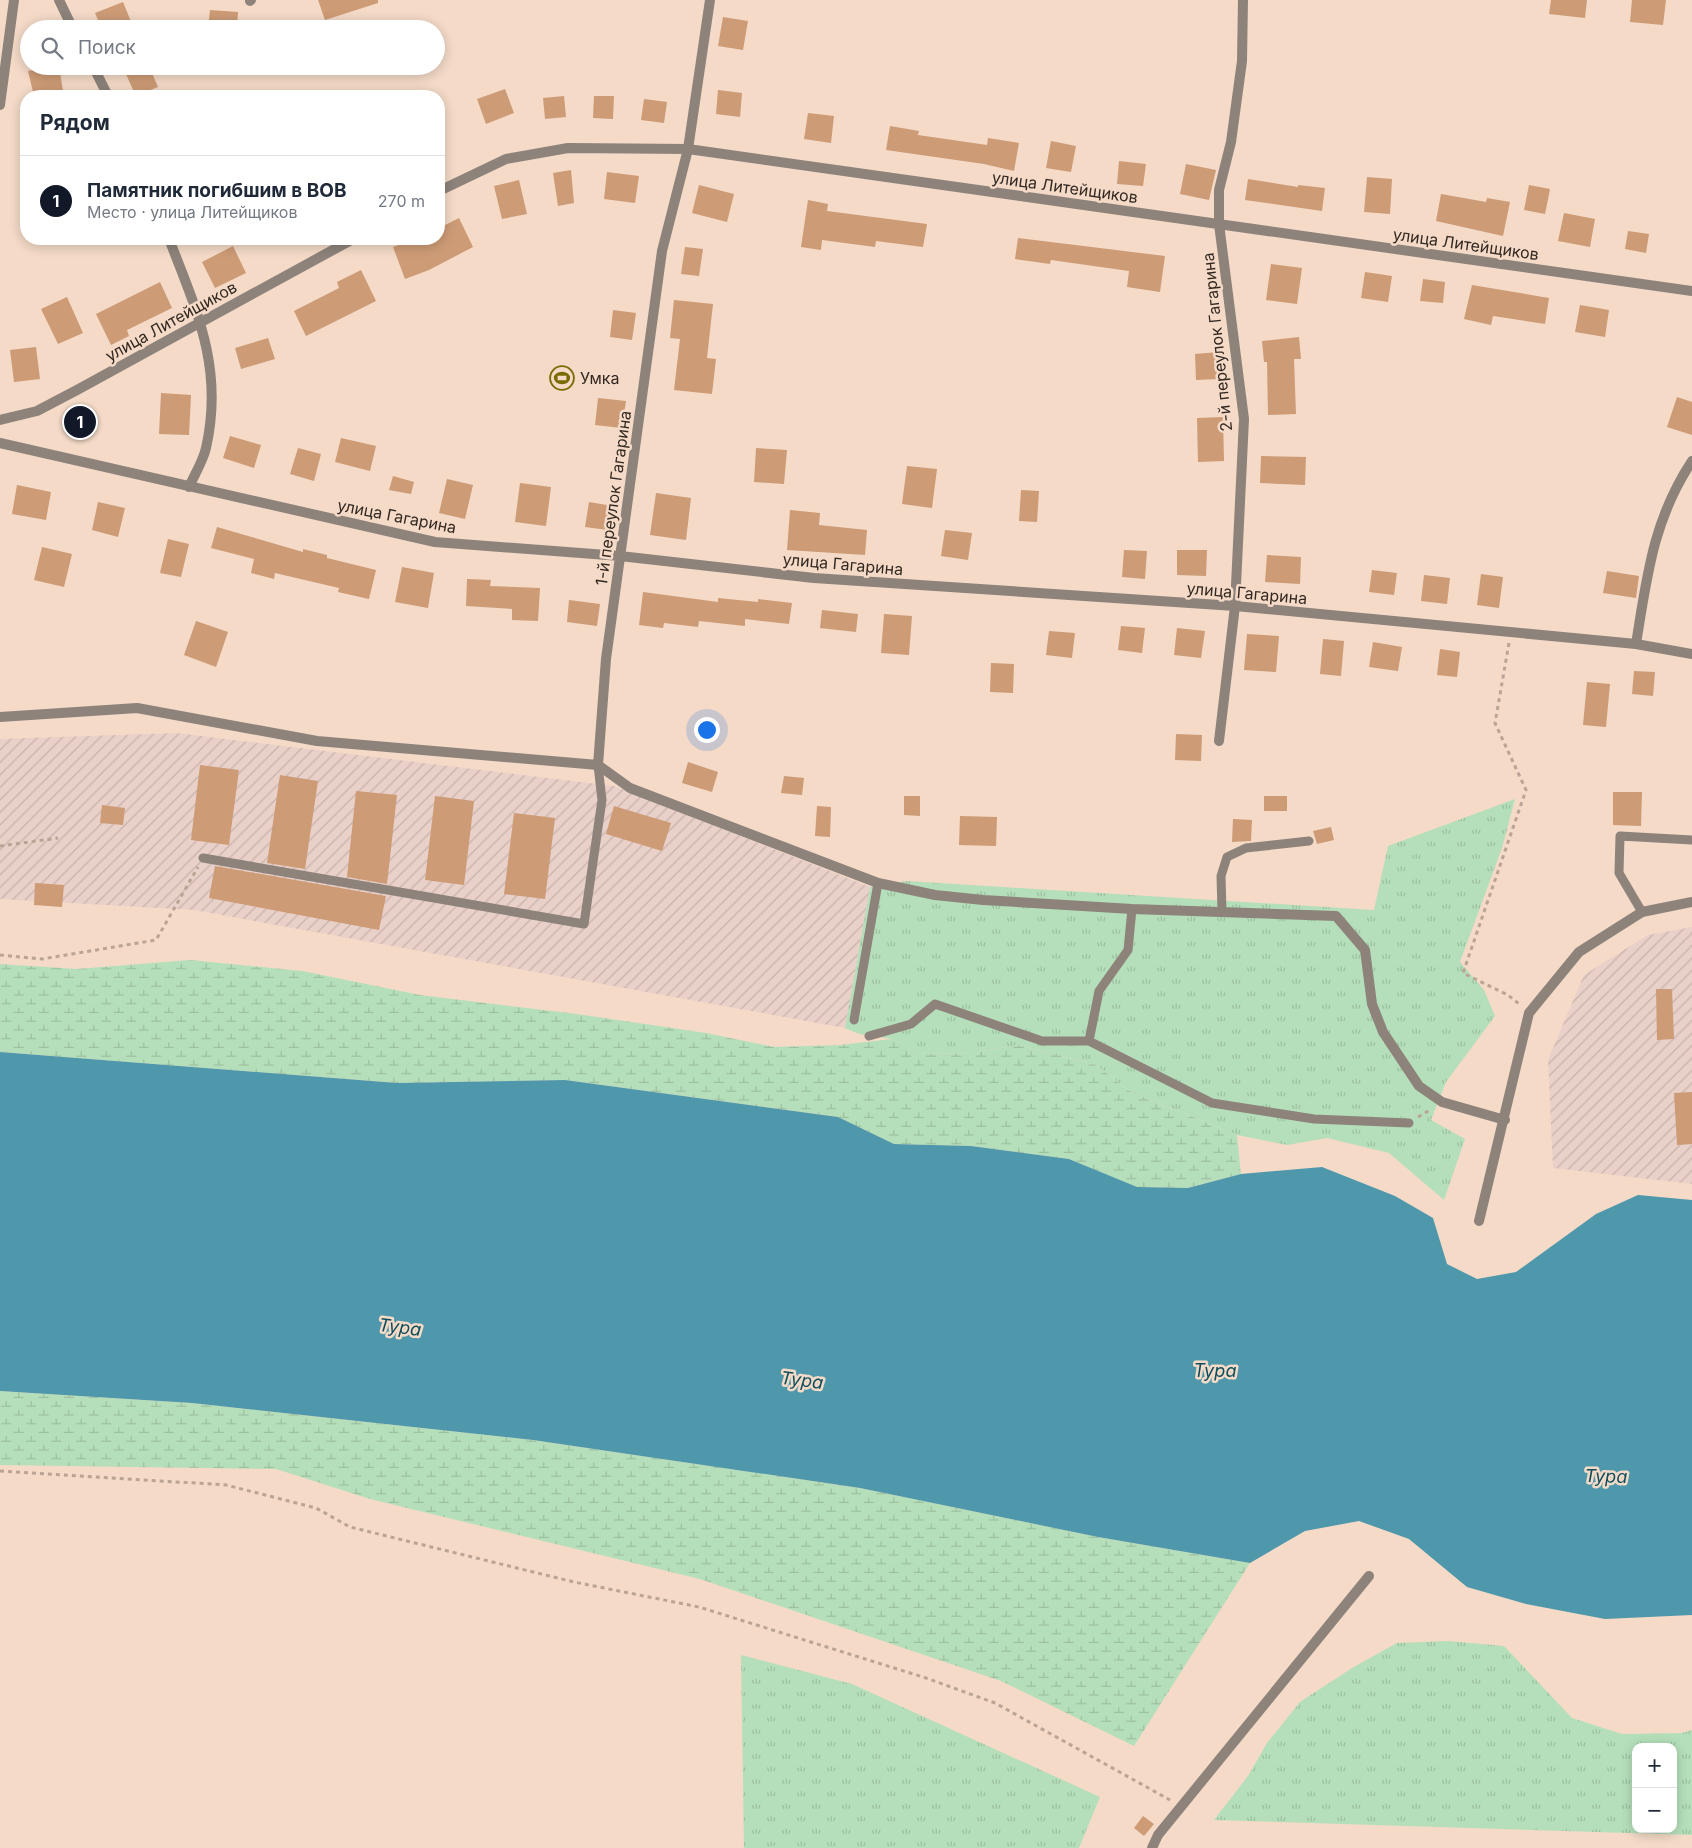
<!DOCTYPE html>
<html lang="ru">
<head>
<meta charset="utf-8">
<style>
	:root { --surface:#fff; --page:#f2f2f3; --text:#1f2937; --muted:#747a83; --line:#e0e1e3; --accent:#111827 }
	body { margin:0; font-family:Inter,sans-serif; background:var(--page); color:var(--text) }
	.controls { position:absolute; right:15px; bottom:15px; display:grid; overflow:hidden; border-radius:10px; box-shadow:0 2px 12px #0003 }
	.controls button { width:45px; height:45px; display:grid; place-items:center; padding:0; border:0; border-bottom:1px solid var(--line); background:var(--surface); color:var(--text); font:25px sans-serif }
	.you { position:absolute; left:706px; top:729px; width:18px; height:18px; margin:-12px; border:4px solid #fff; border-radius:50%; background:#1a73e8; box-shadow:0 0 0 8px #1a73e833 }
	.badge { display:grid; place-items:center; width:32px; height:32px; border-radius:50%; background:var(--accent); color:#fff; font-size:16px; font-weight:700 }
	.pin { position:absolute; translate:-50% -50%; border:2px solid #fff; box-shadow:0 1px 5px #0006 }
	.list { margin:0; padding:0; list-style:none }
	h2 { display:flex; justify-content:space-between; align-items:center; height:65px; margin:0; padding:0 20px; font-size:21px }
	h2 small { font-size:16px; font-weight:400; color:var(--muted) }
	.list li { display:grid; grid-template-columns:32px 1fr auto; gap:15px; align-items:center; box-sizing:border-box; height:90px; padding:0 20px; border-top:1px solid var(--line) }
	.list b { display:block; font-size:19px; white-space:nowrap }
	.list p { margin:0; font-size:16px; white-space:nowrap; color:var(--muted) }
	.list em { font-size:16px; font-style:normal; color:var(--muted) }
	.icon { flex:none; width:28px; height:28px; fill:none; stroke:currentColor; stroke-width:2; stroke-linecap:round; stroke-linejoin:round }
	.map { position:relative; flex:none; width:1692px; height:1848px; overflow:hidden }
	.search { position:absolute; background:var(--surface); box-shadow:0 2px 12px #0003; left:20px; top:20px; width:425px; height:55px; display:flex; align-items:center; gap:12px; box-sizing:border-box; padding:0 18px; border-radius:28px; color:var(--muted); font-size:19px }
	.panel { position:absolute; background:var(--surface); box-shadow:0 2px 12px #0003; left:20px; top:90px; width:425px; height:155px; border-radius:20px }
	.map>svg:first-child { display:block }
</style>
</head>
<body>
<div class="map">
<svg width="1692" height="1848" viewBox="0 0 1692 1848">
	<defs>
		<pattern id="industrial-furrows" width="10" height="10" patternUnits="userSpaceOnUse" patternTransform="scale(1.25)"><rect width="10" height="10" fill="#e9d0c8"/><path d="M-1 1l2-2M0 10L10 0M9 11l2-2" fill="none" stroke="#c8b3ac"/></pattern>
		<pattern id="grass-tufts" width="24" height="20" patternUnits="userSpaceOnUse" patternTransform="scale(1.25)"><rect width="24" height="20" fill="#b5dfba"/><path d="M3 7l-1-3M5 7V3M7 7l1-3M15 17l-1-3M17 17v-4M19 17l1-3" fill="none" stroke="#9cbfa0"/></pattern>
		<pattern id="wetland-marsh" width="20" height="14" patternUnits="userSpaceOnUse" patternTransform="scale(1.25)"><rect width="20" height="14" fill="#b5dfba"/><path d="M1 5h8M5 5V1M11 12h8M15 12V8" fill="none" stroke="#9cbfa0"/></pattern>
	</defs>
	<rect width="100%" height="100%" fill="#f4dac7"/>
	<path fill="url(#industrial-furrows)" d="M176,733L614,786L870,887L845,1028L194,910L0,899V739Z
		M1692,927V1184L1553,1168L1548,1060L1584,975L1648,935Z"/>
	<path fill="url(#grass-tufts)" fill-rule="evenodd" d="M1515,799L1502,848L1460,962L1484,990L1495,1016L1446,1082L1431,1120L1465,1139L1444,1200L1389,1153L1327,1138L1287,1145L1237,1135L1131,1092L1096,1065L1018,1045L972,1053L919,1054L892,1039L859,1034L845,1028L870,887L907,881L1374,910L1388,846Z
		M1448,1641L1504,1646L1572,1718L1622,1734L1682,1733L1692,1730V1835L1214,1820L1248,1776L1267,1743L1300,1702L1352,1668L1397,1643ZM1636,1747H1673V1829H1636Z
		M741,1655L852,1684L1100,1797L1079,1848H744Z"/>
	<path fill="url(#wetland-marsh)" d="M190,960L302,971L420,995L577,1014L706,1033L774,1047L840,1045L892,1039L919,1054L972,1053L1018,1045L1096,1065L1131,1092L1237,1135L1241,1174L1188,1188L1136,1187L1069,1159L971,1146L894,1144L838,1117L565,1080L397,1083L0,1052V964L77,969Z
		M0,1391L192,1403L533,1440L860,1488L1098,1537L1250,1563L1134,1746L1001,1681L700,1579L370,1499L276,1469L0,1465Z"/>
	<path fill="#4f98ac" d="M0,1052L397,1083L565,1080L838,1117L894,1144L971,1146L1069,1159L1137,1187L1188,1188L1241,1174L1322,1167L1395,1196L1433,1218L1447,1264L1477,1279L1516,1272L1596,1214L1638,1195L1692,1200V1615L1605,1619L1526,1604L1467,1587L1409,1539L1359,1521L1305,1531L1250,1563L1098,1537L860,1488L533,1440L192,1403L0,1391Z"/>
	<path fill="#cd9b76" d="M318,0H378V3L325,20Z
		M1551,0H1587L1585,18L1549,14Z
		M1632,0H1666L1663,25L1630,22Z
		M123,2L132,24L121,29H102L95,13Z
		M210,10L238,12L237,29H208Z
		M723,17L748,21L743,50L718,46Z
		M37,66H59L63,91L34,96L28,71L37,69Z
		M133,66H149L158,87L136,96L124,70Z
		M505,89L514,113L486,124L477,99Z
		M718,90L742,93L740,117L716,114Z
		M564,96L566,117L545,119L543,98Z
		M594,96H614L613,119L593,118Z
		M644,99L667,102L664,123L641,120Z
		M808,113L834,116L831,143L804,139Z
		M890,126L919,131L918,135L987,145L988,138L1019,143L1014,171L984,164L886,150Z
		M1051,141L1076,146L1071,172L1046,168Z
		M1119,161L1146,164L1143,186L1117,184Z
		M1186,164L1216,170L1209,200L1180,194Z
		M571,170L574,203L558,206L553,173Z
		M607,172L639,176L635,203L604,199Z
		M1367,177L1392,179L1390,214L1364,212Z
		M1248,179L1298,187V185L1325,188L1322,211L1245,200Z
		M519,180L527,214L502,219L494,186Z
		M699,185L734,194L727,222L692,213Z
		M1529,185L1550,189L1545,214L1524,210Z
		M1441,194L1486,202L1487,198L1510,202L1503,236L1436,221Z
		M808,200L828,204L827,211L927,224L923,247L876,241L875,247L822,240L821,250L801,247Z
		M1564,213L1595,219L1590,247L1558,241Z
		M459,218L473,247L429,270L405,279L393,247L416,239H439V228Z
		M1628,231L1649,234L1646,253L1625,249Z
		M1018,238L1165,256L1160,292L1127,287L1129,271L1051,260L1050,264L1015,259Z
		M233,246L246,273L215,288L202,262Z
		M685,247L703,249L699,276L681,274Z
		M1271,264L1302,268L1297,304L1266,300Z
		M361,270L376,301L306,336L294,311L339,288L337,282Z
		M1365,272L1392,276L1388,302L1361,298Z
		M1423,279L1445,282L1443,303L1420,301Z
		M160,282L172,308L127,330L129,336L111,345L96,314Z
		M1472,285L1549,298L1545,324L1493,316L1491,325L1464,319Z
		M67,297L83,333L58,344L41,309Z
		M674,300L713,304L707,358L716,359L712,394L674,390L680,339L670,338Z
		M1580,305L1609,310L1605,337L1575,332Z
		M613,310L636,313L632,340L610,337Z
		M1299,337L1301,359H1294L1296,414L1268,415L1267,362H1264L1262,341Z
		M268,338L275,359L241,369L235,348Z
		M36,347L40,379L14,382L10,350Z
		M1218,352L1219,379L1196,380L1195,354Z
		M161,393L191,395L189,435L159,434Z
		M1677,397L1692,402V435L1667,427Z
		M598,398L626,401L622,428L595,425Z
		M1223,417L1224,461L1198,462L1197,418Z
		M230,436L261,445L254,468L223,458Z
		M341,438L376,446L370,471L335,462Z
		M298,448L321,454L314,481L290,474Z
		M756,448L787,450L784,484L754,482Z
		M1261,456L1306,457L1305,485L1260,483Z
		M907,466L937,469L932,508L902,504Z
		M393,476L414,482L411,494L389,490Z
		M447,479L473,485L465,519L439,513Z
		M520,483L551,487L546,526L515,522Z
		M17,485L51,492L46,520L12,514Z
		M1021,490L1039,491L1037,522L1019,521Z
		M656,493L691,498L686,540L650,535Z
		M98,502L125,508L118,537L92,530Z
		M589,502L619,507L615,531L585,527Z
		M790,510L820,513L819,525L867,530L865,555L787,550Z
		M217,527L303,552V549L327,555V558L376,570L369,599L338,592L339,588L275,573L274,579L251,573L254,559L211,548Z
		M945,530L972,533L968,560L941,556Z
		M168,539L189,544L181,577L160,573Z
		M42,547L72,554L64,587L34,580Z
		M1124,550L1147,551L1145,579L1122,577Z
		M1177,550H1207L1206,576L1177,575Z
		M1267,555L1301,557L1300,584L1265,582Z
		M402,567L434,573L428,608L395,602Z
		M1372,570L1397,573L1394,595L1369,592Z
		M1607,571L1639,576L1636,598L1603,593Z
		M1481,574L1503,577L1499,608L1477,605Z
		M1424,575L1450,578L1447,604L1421,601Z
		M467,579L491,580L490,586L540,588L538,621L512,620V609L466,606Z
		M643,592L718,602V598L758,602V599L792,603L789,624L745,619V626L699,621L698,627L664,623L663,628L639,625Z
		M569,600L600,604L597,626L567,622Z
		M822,610L858,614L856,632L820,628Z
		M884,614L912,616L909,655L881,653Z
		M196,621L228,632L216,667L184,655Z
		M1121,626L1145,628L1142,653L1118,650Z
		M1177,628L1205,631L1201,658L1174,655Z
		M1049,631L1075,633L1072,658L1046,655Z
		M1247,634L1279,636L1276,672L1244,670Z
		M1323,639L1344,641L1341,676L1320,674Z
		M1373,642L1402,647L1398,671L1369,667Z
		M1440,649L1460,652L1457,677L1437,675Z
		M991,663L1014,664L1013,693L990,692Z
		M1634,671L1655,672L1653,696L1632,694Z
		M1587,682L1610,684L1606,727L1583,725Z
		M1176,734L1202,735L1201,761L1175,760Z
		M688,762L718,772L712,792L682,783Z
		M200,765L239,770L229,845L191,840Z
		M280,775L318,781L305,869L267,863Z
		M784,776L804,778L802,795L781,793Z
		M356,791L397,795L387,884L347,877Z
		M1613,792H1642L1641,826L1613,825Z
		M435,796L474,801L464,885L425,880Z
		M904,796H920V816L904,815Z
		M1264,796H1287V811H1264Z
		M102,805L125,808L123,825L100,823Z
		M614,806L671,823L662,851L606,834Z
		M817,806L831,807L830,837L815,836Z
		M514,813L555,818L545,899L504,894Z
		M960,816L997,817L996,846L959,845Z
		M1233,819L1252,820L1251,841L1232,842Z
		M1331,827L1334,840L1317,844L1313,831Z
		M215,866L386,896L379,930L209,898Z
		M35,883L64,885L62,907L34,905Z
		M1656,989H1672L1674,1039L1657,1040Z
		M1692,1092V1144L1677,1145L1674,1093Z
		M1143,1816L1154,1824L1144,1836L1134,1828Z"/>
	<g fill="none" stroke-linecap="round" stroke-linejoin="round">
		<path stroke="#baa495" stroke-width="3" stroke-dasharray="4 4" stroke-linecap="butt" d="M1509,643L1495,723L1526,790L1463,973L1508,995L1519,1004
			M0,846L58,838
			M0,955L42,959L156,940L198,867
			M1418,1117L1430,1110
			M0,1471L226,1485L316,1508L350,1527L574,1582L699,1607L926,1678L995,1703L1170,1800"/>
		<path stroke="#8d837b" stroke-width="9" d="M203,858L584,924L602,800L598,765
			M1132,909L1128,950L1099,991L1089,1041L1212,1103L1314,1119L1409,1123
			M1222,911L1221,876L1227,857L1246,848L1309,841
			M1642,912L1619,873L1620,836L1692,840
			M854,1020L878,883
			M869,1036L911,1024L935,1004L1042,1041H1089"/>
		<path stroke="#8d837b" stroke-width="10" d="M59,0L73,29
			M250,1L251,0
			M93,66L108,96
			M0,105L14,0
			M439,191L506,159L568,148L688,149L1692,291
			M169,239C197,311 224,369 206,448C203,461 195,474 189,487
			M0,420L37,411L77,390L353,239
			M0,443L435,542L620,556L814,578L1235,606L1636,644L1692,654
			M1636,644C1647,576 1653,520 1692,461
			M0,717L137,708L317,741L598,765L630,788L878,883L935,895L983,900L1132,909L1336,916L1365,950L1372,1004L1383,1032L1419,1086L1442,1102L1505,1120
			M1219,741L1235,606L1244,419L1219,224V190L1231,142L1242,61L1243,0
			M598,765L606,659L662,251L688,149L710,0
			M1479,1221L1529,1013L1579,952L1642,912L1692,902
			M1152,1848L1158,1835L1369,1576"/>
	</g>
	<defs>
		<g id="stadium-ring" transform="scale(1.25)"><circle r="9.5" fill="#f4dac7" stroke="#796c05" stroke-width="1.5"/><path d="M0-5a6.5 5 0 1 0 0 10a6.5 5 0 1 0 0-10ZM-3.5-1.8h7v3.6h-7Z" fill="#796c05"/></g>
	</defs>
	<g fill-rule="evenodd">
		<use href="#stadium-ring" x="562" y="378"/>
	</g>
	<g text-anchor="middle" dominant-baseline="central" stroke-width="5" stroke-linejoin="round" paint-order="stroke">
		<g font-size="16" fill="#332922" stroke="#f4dac7">
			<text transform="translate(1065 187) rotate(8)">улица Литейщиков</text>
			<text transform="translate(1466 244) rotate(8)">улица Литейщиков</text>
			<text transform="translate(171 321) rotate(-29)">улица Литейщиков</text>
			<text transform="translate(1217 342) rotate(-96)">2-й переулок Гагарина</text>
			<text transform="translate(613 498) rotate(-82)">1-й переулок Гагарина</text>
			<text transform="translate(397 516) rotate(11)">улица Гагарина</text>
			<text transform="translate(843 564) rotate(5)">улица Гагарина</text>
			<text transform="translate(1247 593) rotate(5)">улица Гагарина</text>
		</g>
		<g font-size="16" fill="#332922" stroke="#f4dac7" text-anchor="start">
			<text x="580" y="378">Умка</text>
		</g>
		<g font-size="18" font-style="italic" fill="#0d4e5d" stroke="#f4dac7">
			<text transform="translate(400 1327) rotate(7)">Тура</text>
			<text x="1215" y="1370">Тура</text>
			<text transform="translate(802 1380) rotate(7)">Тура</text>
			<text transform="translate(1606 1476) rotate(1)">Тура</text>
		</g>
	</g>
</svg>
<div class="controls">
<button>+</button>
<button>−</button>
</div>
<div class="you"></div>
<div class="pin badge" style="left:80px;top:422px">1</div>
<div class="search"><svg class="icon" aria-label="search" viewBox="0 0 24 24"><circle cx="10" cy="10" r="6"/><path d="M15 15l6 6"/></svg>Поиск</div>
<section class="panel">
<h2>Рядом<small></small></h2>
<ul class="list">
<li><span class="badge">1</span><div><b>Памятник погибшим в ВОВ</b><p>Место · улица Литейщиков</p></div><em>270 m</em></li>
</ul>
</section>
</div>
</body>
</html>
